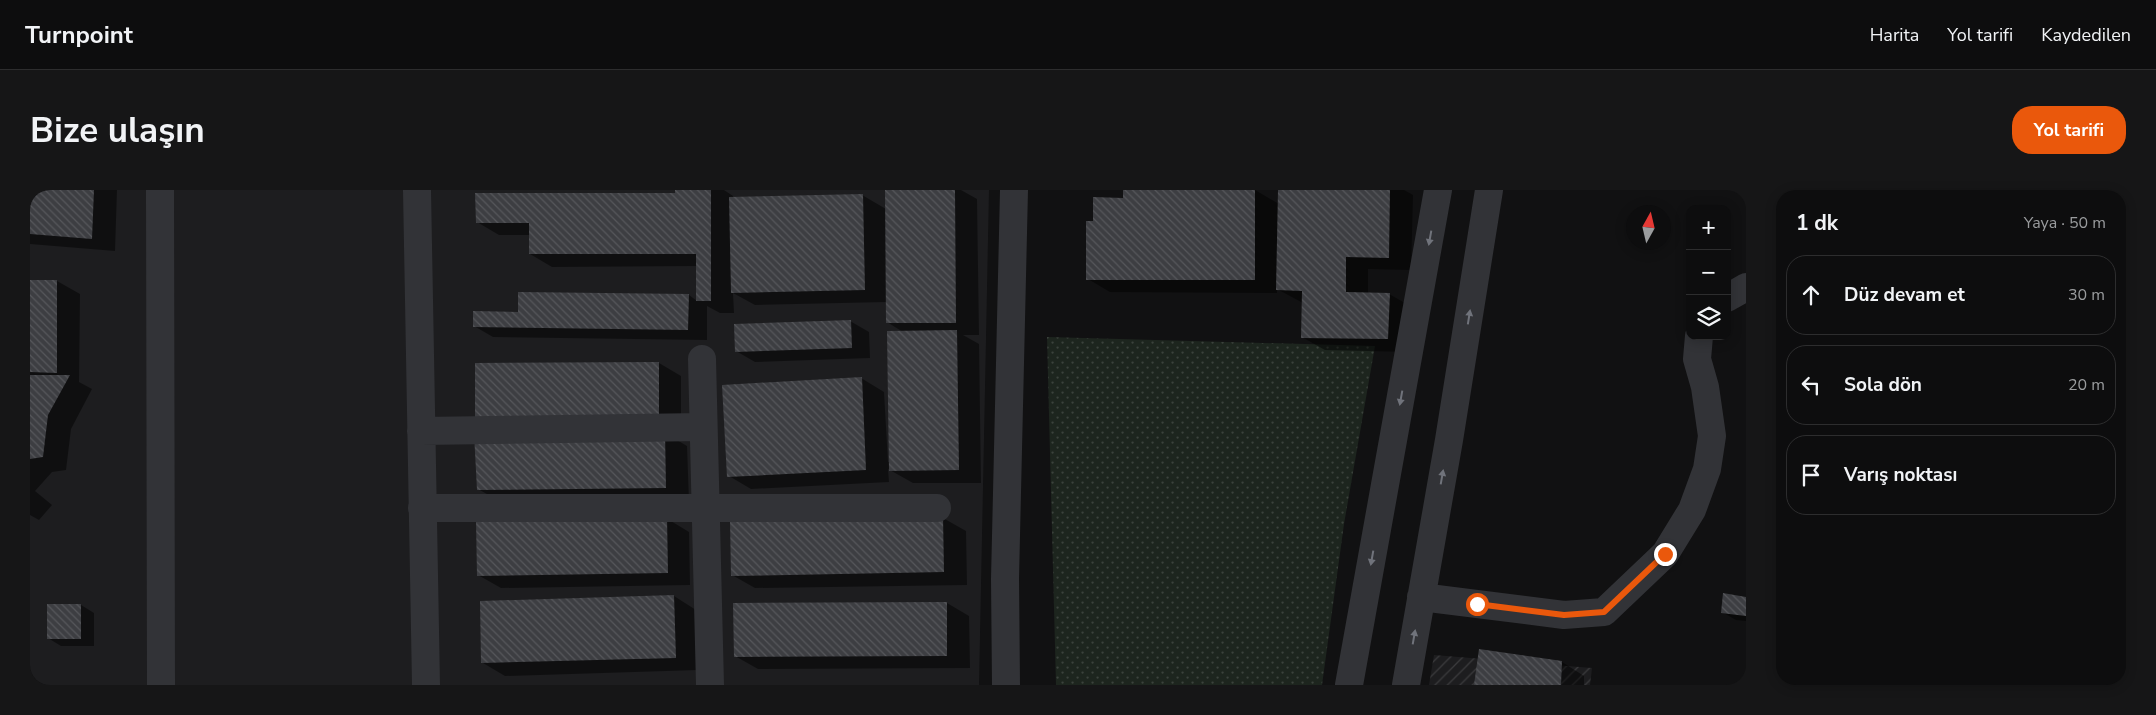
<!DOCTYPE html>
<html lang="tr">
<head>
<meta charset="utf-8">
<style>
	:root { --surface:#0d0d0e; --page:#161617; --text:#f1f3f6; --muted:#9a9c9e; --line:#2d2d2e; --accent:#ea580c }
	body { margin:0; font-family:"Nunito Sans",sans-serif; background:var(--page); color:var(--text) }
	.controls { position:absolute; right:15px; top:15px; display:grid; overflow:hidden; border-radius:10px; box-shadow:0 2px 12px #0003 }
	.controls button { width:45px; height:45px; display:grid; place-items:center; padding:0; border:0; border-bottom:1px solid var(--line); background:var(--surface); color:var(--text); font:25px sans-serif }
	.compass { position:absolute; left:1596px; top:15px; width:45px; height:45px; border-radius:50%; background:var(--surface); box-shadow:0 2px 12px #0003; rotate:8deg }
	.stop { position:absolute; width:15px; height:15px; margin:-11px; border:4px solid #ea580c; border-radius:50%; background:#fff }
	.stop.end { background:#ea580c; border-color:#fff; box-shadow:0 1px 5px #0008 }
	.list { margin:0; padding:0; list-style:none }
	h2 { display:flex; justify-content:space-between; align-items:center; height:65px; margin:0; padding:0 20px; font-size:21px }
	h2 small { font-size:16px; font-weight:400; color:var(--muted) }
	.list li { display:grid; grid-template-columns:32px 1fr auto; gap:15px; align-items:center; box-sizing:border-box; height:80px; margin:0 10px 10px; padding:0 10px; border:1px solid var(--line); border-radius:20px }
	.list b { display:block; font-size:19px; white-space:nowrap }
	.list em { font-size:16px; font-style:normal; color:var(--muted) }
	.icon { flex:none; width:28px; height:28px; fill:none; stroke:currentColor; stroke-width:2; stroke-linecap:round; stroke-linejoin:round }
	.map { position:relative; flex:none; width:1716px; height:495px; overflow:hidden; border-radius:20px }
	header { display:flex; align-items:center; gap:30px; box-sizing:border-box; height:70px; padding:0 25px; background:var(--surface); border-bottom:1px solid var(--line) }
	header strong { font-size:24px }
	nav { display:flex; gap:28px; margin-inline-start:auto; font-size:18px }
	.intro { display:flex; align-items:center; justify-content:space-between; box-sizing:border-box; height:120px; padding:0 30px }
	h1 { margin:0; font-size:35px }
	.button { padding:12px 22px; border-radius:20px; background:var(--accent); color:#fff; font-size:18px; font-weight:700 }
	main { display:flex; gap:30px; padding:0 30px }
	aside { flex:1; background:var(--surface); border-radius:20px; box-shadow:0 2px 12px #0003 }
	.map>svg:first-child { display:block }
</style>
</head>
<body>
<header>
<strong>Turnpoint</strong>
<nav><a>Harita</a><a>Yol tarifi</a><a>Kaydedilen</a></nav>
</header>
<div class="intro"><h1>Bize ulaşın</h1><a class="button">Yol tarifi</a></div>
<main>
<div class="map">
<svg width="1716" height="495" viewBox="0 0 1716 495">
	<defs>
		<pattern id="industrial-furrows" width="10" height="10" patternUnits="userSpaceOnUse" patternTransform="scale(1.25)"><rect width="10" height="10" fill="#1d1d1f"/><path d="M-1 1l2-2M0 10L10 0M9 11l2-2" fill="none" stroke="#3b3b3d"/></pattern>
		<pattern id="park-dots" width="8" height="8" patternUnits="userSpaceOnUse" patternTransform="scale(1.25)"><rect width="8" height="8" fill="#1d251e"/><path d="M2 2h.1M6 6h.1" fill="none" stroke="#3b423c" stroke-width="1.8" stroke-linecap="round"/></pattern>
		<pattern id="building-back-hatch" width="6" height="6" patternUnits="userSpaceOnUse" patternTransform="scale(1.25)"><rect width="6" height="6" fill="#3d3e42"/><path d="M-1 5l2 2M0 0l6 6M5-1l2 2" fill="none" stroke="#56575b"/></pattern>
	</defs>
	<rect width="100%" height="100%" fill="#111112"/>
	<path fill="#1d1d1f" d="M0,0H959L949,495H0Z"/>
	<path fill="url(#industrial-furrows)" d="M1404,465L1562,478L1560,495H1399Z"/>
	<path fill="url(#park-dots)" d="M1017,147L1345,156L1314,334L1292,495H1026Z"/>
	<path fill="#0007" d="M0,0H87L85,61L0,54Z
		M647,0H694L703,6V8L832,5L856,19V0H931L947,9L949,145H933L949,154L951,293H883L858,279L859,292L721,299L699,286L831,188L854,202L858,272H860L873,142L857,132V112L725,115L703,103L704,123H690L677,116V150L463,147L444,136L490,123L659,105L667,111V76L522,77L500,64V45H469L447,32L647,4Z
		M1094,0H1225L1249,14V0H1374L1383,5L1381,80L1338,79V104H1359L1382,117L1381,162L1295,160L1272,147L1273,113L1247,99V103L1080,102L1058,89L1094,9Z
		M0,91H27L50,104L49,192L62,199L41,239L36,280L22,282L5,301L22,315L9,330L0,325Z
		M820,131L839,142L840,168L725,172L706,161Z
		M629,173L651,186V238L469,240Z
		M635,243L657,256L659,311L471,312L448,299Z
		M636,328L659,342L660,395L471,398L448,385Z
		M913,328L936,341L937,395L725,398L702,385Z
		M644,406L666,420L668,480L475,486L453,473Z
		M1716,408V431L1706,430L1692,422Z
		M917,413L939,426L940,478L728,479L705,466Z
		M51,415L64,423V456H31L18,448Z
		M1532,472L1554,486V495H1445Z"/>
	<path fill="url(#building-back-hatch)" d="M0,0H64L62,49L0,44Z
		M645,0H681V111H666V64H499V33H446L445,3H645Z
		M855,0H925L926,133H856Z
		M1093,0H1225V90H1056V31H1063V7L1093,8Z
		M1248,0H1360L1359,68L1316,67V102L1360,103L1358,149L1271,148L1272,101L1246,100Z
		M833,4L835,100L701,103L699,7Z
		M0,90H27V183L0,182Z
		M488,102L659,104L658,140L443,137V121L488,122Z
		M821,130L822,158L705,162L704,134Z
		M927,140L929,280L859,281L857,141Z
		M629,172V226L445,227V173Z
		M0,185H40L18,225L13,267L0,269Z
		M832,187L836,280L697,287L692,195Z
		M635,242L636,298L447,300L444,243Z
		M913,326L914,382L701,386L700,330Z
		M637,327L638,383L447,386L446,330Z
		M1693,403L1716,407V426L1691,423Z
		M644,405L646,468L451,473L450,411Z
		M917,412V466L704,467L703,413Z
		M17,414H51V449H17Z
		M1449,459L1532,471L1531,495H1444Z"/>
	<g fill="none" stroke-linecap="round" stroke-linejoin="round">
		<path stroke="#323337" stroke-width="28" d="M130,0L131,495
			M387,0L396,495
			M1697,108L1716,97
			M672,169L680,495
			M391,241L673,237
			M392,318H907
			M1391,407L1534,425L1574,422L1635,364L1662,320L1677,279L1682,246L1675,197L1667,169L1669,146
			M976,495L975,389L984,0
			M1319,495L1408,0
			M1376,495L1419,250L1459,0"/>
	</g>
	<defs><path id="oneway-solid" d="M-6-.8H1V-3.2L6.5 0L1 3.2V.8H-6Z" transform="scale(1.25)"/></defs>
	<g fill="#70737b">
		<use href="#oneway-solid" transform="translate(1400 48) rotate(100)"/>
		<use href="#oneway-solid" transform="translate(1439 127) rotate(-81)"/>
		<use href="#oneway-solid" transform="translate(1371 208) rotate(100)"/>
		<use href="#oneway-solid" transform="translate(1412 287) rotate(-80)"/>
		<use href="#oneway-solid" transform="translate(1342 368) rotate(100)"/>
		<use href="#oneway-solid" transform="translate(1384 447) rotate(-80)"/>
	</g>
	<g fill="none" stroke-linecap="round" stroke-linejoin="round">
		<path stroke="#ea580c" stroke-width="6" d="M1447,414L1534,425L1574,422L1635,364"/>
	</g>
</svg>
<div class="controls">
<button>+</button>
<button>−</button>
<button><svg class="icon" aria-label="layers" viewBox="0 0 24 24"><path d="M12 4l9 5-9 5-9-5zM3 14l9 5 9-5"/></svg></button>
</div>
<svg class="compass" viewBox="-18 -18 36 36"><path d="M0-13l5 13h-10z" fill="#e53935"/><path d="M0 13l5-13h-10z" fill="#9a9c9e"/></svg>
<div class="stop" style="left:1447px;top:414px"></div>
<div class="stop end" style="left:1635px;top:364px"></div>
</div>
<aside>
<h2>1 dk<small>Yaya · 50 m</small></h2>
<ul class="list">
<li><svg class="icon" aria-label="ahead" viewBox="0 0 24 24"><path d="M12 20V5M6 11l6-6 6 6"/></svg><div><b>Düz devam et</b></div><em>30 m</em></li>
<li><svg class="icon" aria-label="left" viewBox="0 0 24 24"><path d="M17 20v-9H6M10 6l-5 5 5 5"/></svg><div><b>Sola dön</b></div><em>20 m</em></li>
<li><svg class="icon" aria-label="arrive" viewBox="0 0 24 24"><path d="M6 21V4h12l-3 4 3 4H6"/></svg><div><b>Varış noktası</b></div></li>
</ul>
</aside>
</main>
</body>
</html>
